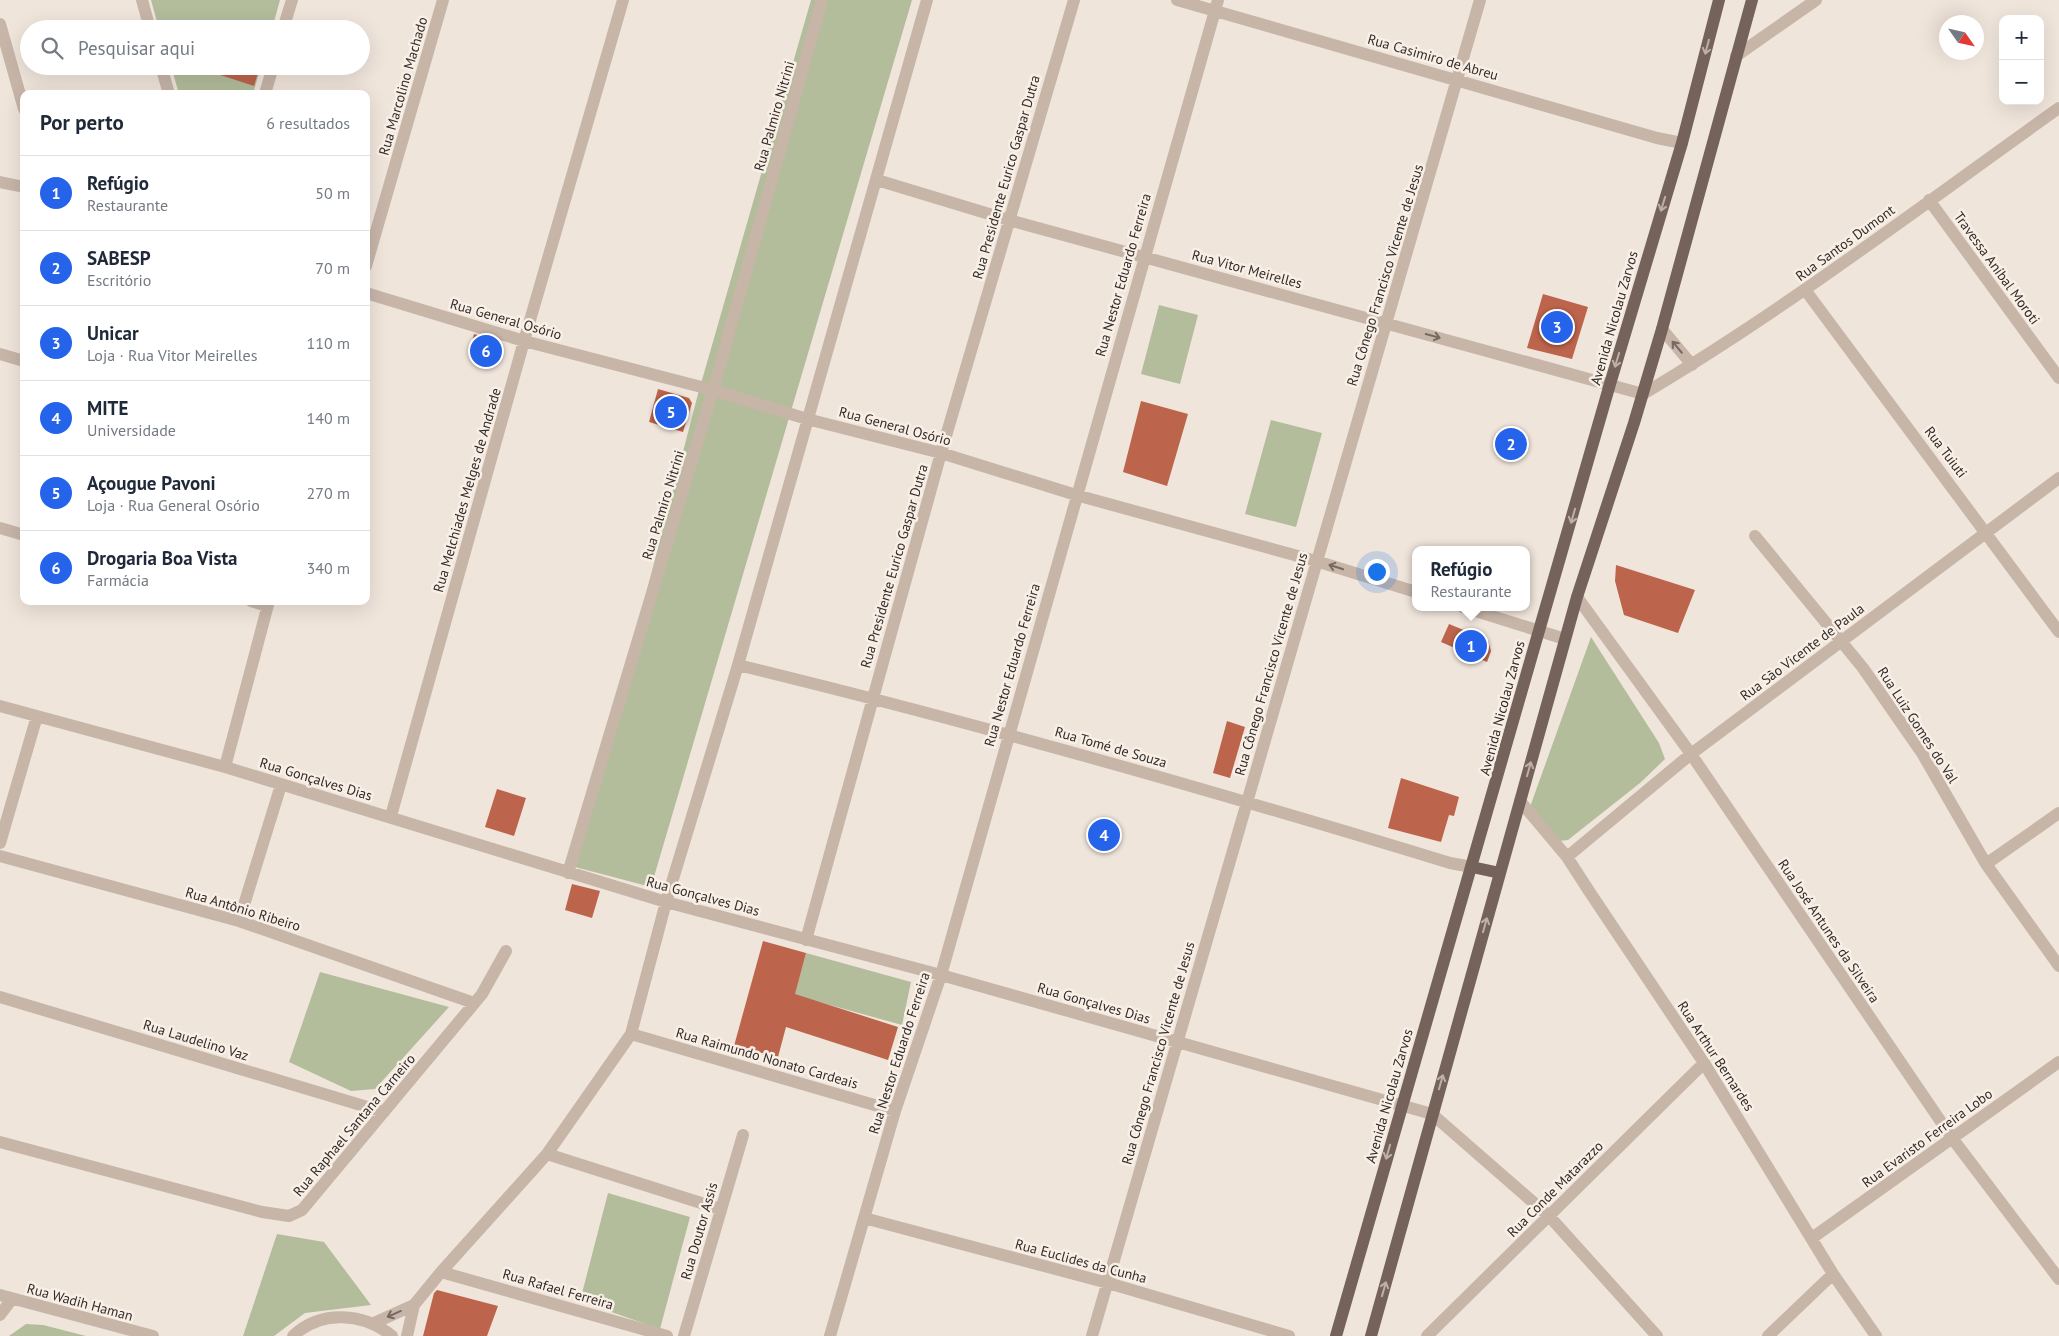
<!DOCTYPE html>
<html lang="pt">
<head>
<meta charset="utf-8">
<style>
	:root { --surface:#fff; --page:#f2f2f3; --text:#1f2937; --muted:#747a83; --line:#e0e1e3; --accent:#2563eb }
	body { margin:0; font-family:"PT Sans",sans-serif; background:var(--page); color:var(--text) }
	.controls { position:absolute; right:15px; top:15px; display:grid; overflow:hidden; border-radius:10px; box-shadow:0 5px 20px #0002 }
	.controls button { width:45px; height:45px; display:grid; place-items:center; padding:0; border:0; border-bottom:1px solid var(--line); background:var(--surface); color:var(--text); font:25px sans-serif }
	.compass { position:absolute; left:1939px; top:15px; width:45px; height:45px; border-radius:50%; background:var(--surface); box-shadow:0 5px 20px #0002; rotate:124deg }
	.you { position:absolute; left:1376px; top:571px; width:18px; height:18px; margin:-12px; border:4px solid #fff; border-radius:50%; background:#1a73e8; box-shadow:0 0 0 8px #1a73e833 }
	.badge { display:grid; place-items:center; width:32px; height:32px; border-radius:50%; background:var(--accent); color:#fff; font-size:16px; font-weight:700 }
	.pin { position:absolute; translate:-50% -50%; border:2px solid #fff; box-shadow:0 1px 5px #0006 }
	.popup { position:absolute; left:1412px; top:546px; width:118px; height:65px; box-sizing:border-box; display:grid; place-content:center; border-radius:10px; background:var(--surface); filter:drop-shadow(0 1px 4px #0005); font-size:16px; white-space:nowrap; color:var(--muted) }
	.popup b { font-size:19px; color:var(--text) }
	.popup::after { content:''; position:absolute; left:50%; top:100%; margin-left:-10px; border:10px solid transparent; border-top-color:var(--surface) }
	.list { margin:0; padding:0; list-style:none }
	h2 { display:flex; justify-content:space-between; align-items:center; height:65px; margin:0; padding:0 20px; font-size:21px }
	h2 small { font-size:16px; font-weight:400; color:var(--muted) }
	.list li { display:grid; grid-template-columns:32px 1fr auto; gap:15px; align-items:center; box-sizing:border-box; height:75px; padding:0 20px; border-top:1px solid var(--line) }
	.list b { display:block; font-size:19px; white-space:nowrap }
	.list p { margin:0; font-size:16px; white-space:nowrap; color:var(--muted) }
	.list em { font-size:16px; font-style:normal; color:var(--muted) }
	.icon { flex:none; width:28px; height:28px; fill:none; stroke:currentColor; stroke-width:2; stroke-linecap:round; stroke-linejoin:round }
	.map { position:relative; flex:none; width:2059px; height:1336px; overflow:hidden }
	.search { position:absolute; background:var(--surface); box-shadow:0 5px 20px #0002; left:20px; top:20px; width:350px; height:55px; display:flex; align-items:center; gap:12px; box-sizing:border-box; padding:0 18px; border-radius:28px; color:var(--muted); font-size:19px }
	.panel { position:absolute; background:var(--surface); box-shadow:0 5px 20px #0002; left:20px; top:90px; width:350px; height:515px; border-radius:10px }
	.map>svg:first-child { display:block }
</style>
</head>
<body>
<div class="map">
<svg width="2059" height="1336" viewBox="0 0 2059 1336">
	<rect width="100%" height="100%" fill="#f0e5db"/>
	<path fill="#b3bd9c" d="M151,0H280L272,29H159Z
		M811,0H912L651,887L575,867L698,394Z
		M171,66H261L253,94H179Z
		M1159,305L1198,315L1180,384L1141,374Z
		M1271,420L1322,433L1296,527L1245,514Z
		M1591,637L1659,743L1665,759L1640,783L1568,840L1559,841L1530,807Z
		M806,953L911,982L902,1025L794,995Z
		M320,972L449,1007L375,1089L351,1091L289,1062Z
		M608,1193L690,1217L660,1329L580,1301Z
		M277,1234L324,1242L371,1305L305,1313L274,1336H243Z
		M26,1324L43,1325L86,1336H9Z"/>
	<path fill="#bd644c" d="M203,66H260L254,86L202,69Z
		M1543,294L1588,307L1572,359L1527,348Z
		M474,334L496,341L502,348L498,362L469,355Z
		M658,389L689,398L692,403L683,432L649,422Z
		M1141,401L1188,414L1167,486L1123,472Z
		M1616,565L1695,590L1678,633L1624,615L1615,581Z
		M1449,624L1488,640L1491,651L1487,662L1441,642Z
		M1227,721L1245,727L1230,778L1213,773Z
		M1401,778L1459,797L1454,816L1449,815L1441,842L1388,828Z
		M497,789L526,798L514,836L485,827Z
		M572,884L600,891L592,918L565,910Z
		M763,941L806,953L795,994L898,1027L888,1060L786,1027L778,1057L734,1046Z
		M437,1290L498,1306L487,1336H423L434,1293Z"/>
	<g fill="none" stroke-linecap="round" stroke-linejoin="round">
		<path stroke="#c7b5a8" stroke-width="12" d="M142,0L150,29
			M1177,0L1657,138L1682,143
			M0,24L24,109
			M283,29L292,0
			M1736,56L1816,0
			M161,66L169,94
			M265,94L273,66
			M877,180L1009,220L1643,394C1788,308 1922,205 2059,108
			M0,182L24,187
			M1929,200L2059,378
			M366,266L443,0
			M1806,291L2059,632
			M366,293L524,341L713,390L807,419L941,453L1076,495L1316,561L1416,592
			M1662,329L1692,365
			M0,354L24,361
			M0,528L24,535
			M1755,536L1863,668L1922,753L1986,864L2059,966
			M1577,597L1691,754L1952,1138L2059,1279
			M251,601L267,606
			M1463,607L1565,639
			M738,665C978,723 1214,791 1450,863L1472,867
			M0,706L225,767L666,902L941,975L1432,1114L1549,1216L1657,1336
			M225,767L269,601
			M1520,801L1567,857L1589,891L1704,1063L1833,1274L1876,1336
			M391,816L524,341L623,0
			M0,843L37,716
			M0,856L239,921L474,1003
			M1567,857L1691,754L2059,478
			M1986,864L2059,813
			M568,873L713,390L822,0
			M239,921L281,785
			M806,940L941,453L1074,0
			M0,997L384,1112
			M631,1034L895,1111
			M0,1142L262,1212L289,1216L302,1210L482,994L506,951
			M547,1154L720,1209
			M864,1218L1108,1283L1289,1336
			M1812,1238L2059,1062
			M441,1272L667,1336
			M0,1295L153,1336
			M0,1315L12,1299
			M374,1323L414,1305
			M293,1336C321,1309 364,1313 392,1336
			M407,1336L414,1305L441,1272L547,1154L631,1034L666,902L738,665L927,0
			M684,1336L743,1135
			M830,1336L895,1111L941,975L1218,0
			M1092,1336L1480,0
			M1427,1336L1704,1063
			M1768,1336L1833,1274"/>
		<path stroke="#75625a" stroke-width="12" d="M1472,867L1500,873
			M1336,1336L1610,384L1682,143L1719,0
			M1371,1336L1577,597L1634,423L1662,329L1752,0"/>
	</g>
	<defs><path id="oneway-shaft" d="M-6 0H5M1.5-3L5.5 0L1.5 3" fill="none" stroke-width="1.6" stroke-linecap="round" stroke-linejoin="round" transform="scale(1.25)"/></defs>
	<g stroke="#bdb0a8">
		<use href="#oneway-shaft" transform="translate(1707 47) rotate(105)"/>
		<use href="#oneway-shaft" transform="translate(1663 204) rotate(107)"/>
		<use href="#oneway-shaft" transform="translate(1617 360) rotate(107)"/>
		<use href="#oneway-shaft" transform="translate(1573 516) rotate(106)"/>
		<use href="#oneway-shaft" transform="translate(1529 769) rotate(-74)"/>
		<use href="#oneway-shaft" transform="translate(1485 925) rotate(-74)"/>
		<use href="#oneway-shaft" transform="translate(1441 1082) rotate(-74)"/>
		<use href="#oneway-shaft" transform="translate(1388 1152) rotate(106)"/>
		<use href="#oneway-shaft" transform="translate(1384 1289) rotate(-74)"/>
	</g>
	<g stroke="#766962">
		<use href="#oneway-shaft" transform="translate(1433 336) rotate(15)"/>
		<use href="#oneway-shaft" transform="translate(1677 347) rotate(-130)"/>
		<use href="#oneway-shaft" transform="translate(1336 567) rotate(-162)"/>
		<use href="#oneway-shaft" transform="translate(394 1314) rotate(156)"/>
	</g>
	<g text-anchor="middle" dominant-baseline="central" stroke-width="5" stroke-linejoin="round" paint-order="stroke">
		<g font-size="14" fill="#342b28" stroke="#f8f0e7">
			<text transform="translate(1433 57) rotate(16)">Rua Casimiro de Abreu</text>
			<text transform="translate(403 86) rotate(-74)">Rua Marcolino Machado</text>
			<text transform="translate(774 116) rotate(-74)">Rua Palmiro Nitrini</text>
			<text transform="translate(1006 177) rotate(-74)">Rua Presidente Eurico Gaspar Dutra</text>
			<text transform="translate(1845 243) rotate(-36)">Rua Santos Dumont</text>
			<text transform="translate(1997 268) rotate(54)">Travessa Aníbal Moroti</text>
			<text transform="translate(1247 269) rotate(15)">Rua Vitor Meirelles</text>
			<text transform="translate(1123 275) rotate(-74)">Rua Nestor Eduardo Ferreira</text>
			<text transform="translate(1385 275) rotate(-73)">Rua Cônego Francisco Vicente de Jesus</text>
			<text transform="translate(1614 318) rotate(-74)">Avenida Nicolau Zarvos</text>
			<text transform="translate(506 319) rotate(16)">Rua General Osório</text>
			<text transform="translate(895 426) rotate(15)">Rua General Osório</text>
			<text transform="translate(1946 452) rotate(53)">Rua Tuiuti</text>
			<text transform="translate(467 490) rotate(-74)">Rua Melchiades Melges de Andrade</text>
			<text transform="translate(663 505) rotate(-73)">Rua Palmiro Nitrini</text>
			<text transform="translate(894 566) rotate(-74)">Rua Presidente Eurico Gaspar Dutra</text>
			<text transform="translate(1802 652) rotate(-37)">Rua São Vicente de Paula</text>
			<text transform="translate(1271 664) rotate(-74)">Rua Cônego Francisco Vicente de Jesus</text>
			<text transform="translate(1012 665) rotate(-74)">Rua Nestor Eduardo Ferreira</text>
			<text transform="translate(1502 708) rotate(-75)">Avenida Nicolau Zarvos</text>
			<text transform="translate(1918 725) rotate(57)">Rua Luiz Gomes do Val</text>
			<text transform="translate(1111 747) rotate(16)">Rua Tomé de Souza</text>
			<text transform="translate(316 779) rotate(17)">Rua Gonçalves Dias</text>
			<text transform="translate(703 896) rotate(15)">Rua Gonçalves Dias</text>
			<text transform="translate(243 909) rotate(17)">Rua Antônio Ribeiro</text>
			<text transform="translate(1829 931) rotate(56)">Rua José Antunes da Silveira</text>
			<text transform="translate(1094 1003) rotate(16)">Rua Gonçalves Dias</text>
			<text transform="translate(196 1040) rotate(17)">Rua Laudelino Vaz</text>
			<text transform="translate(899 1053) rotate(-72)">Rua Nestor Eduardo Ferreira</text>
			<text transform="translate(1158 1053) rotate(-74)">Rua Cônego Francisco Vicente de Jesus</text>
			<text transform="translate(1716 1056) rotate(57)">Rua Arthur Bernardes</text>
			<text transform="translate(767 1058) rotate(16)">Rua Raimundo Nonato Cardeais</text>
			<text transform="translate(1389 1096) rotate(-74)">Avenida Nicolau Zarvos</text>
			<text transform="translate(354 1125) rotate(-50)">Rua Raphael Santana Carneiro</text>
			<text transform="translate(1927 1138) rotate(-36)">Rua Evaristo Ferreira Lobo</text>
			<text transform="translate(1555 1189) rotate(-45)">Rua Conde Matarazzo</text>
			<text transform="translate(699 1231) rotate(-74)">Rua Doutor Assis</text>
			<text transform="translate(1081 1261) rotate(15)">Rua Euclides da Cunha</text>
			<text transform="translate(558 1289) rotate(16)">Rua Rafael Ferreira</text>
			<text transform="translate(80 1302) rotate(15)">Rua Wadih Haman</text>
		</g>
	</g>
</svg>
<div class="controls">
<button>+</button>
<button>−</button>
</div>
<svg class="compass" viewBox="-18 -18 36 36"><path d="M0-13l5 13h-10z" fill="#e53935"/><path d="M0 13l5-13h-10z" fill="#747a83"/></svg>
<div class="you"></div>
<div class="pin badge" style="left:1471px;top:646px">1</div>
<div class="popup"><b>Refúgio</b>Restaurante</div>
<div class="pin badge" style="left:1511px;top:444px">2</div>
<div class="pin badge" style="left:1557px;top:327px">3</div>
<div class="pin badge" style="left:1104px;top:835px">4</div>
<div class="pin badge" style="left:671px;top:412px">5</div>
<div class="pin badge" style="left:486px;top:351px">6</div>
<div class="search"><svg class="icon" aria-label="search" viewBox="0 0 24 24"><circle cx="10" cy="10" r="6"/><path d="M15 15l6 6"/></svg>Pesquisar aqui</div>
<section class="panel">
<h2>Por perto<small>6 resultados</small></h2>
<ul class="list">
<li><span class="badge">1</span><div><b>Refúgio</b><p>Restaurante</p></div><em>50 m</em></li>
<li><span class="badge">2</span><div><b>SABESP</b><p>Escritório</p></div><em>70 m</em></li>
<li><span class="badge">3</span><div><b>Unicar</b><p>Loja · Rua Vitor Meirelles</p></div><em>110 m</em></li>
<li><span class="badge">4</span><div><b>MITE</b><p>Universidade</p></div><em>140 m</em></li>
<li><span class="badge">5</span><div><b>Açougue Pavoni</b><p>Loja · Rua General Osório</p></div><em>270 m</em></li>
<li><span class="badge">6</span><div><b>Drogaria Boa Vista</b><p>Farmácia</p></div><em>340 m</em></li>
</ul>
</section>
</div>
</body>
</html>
